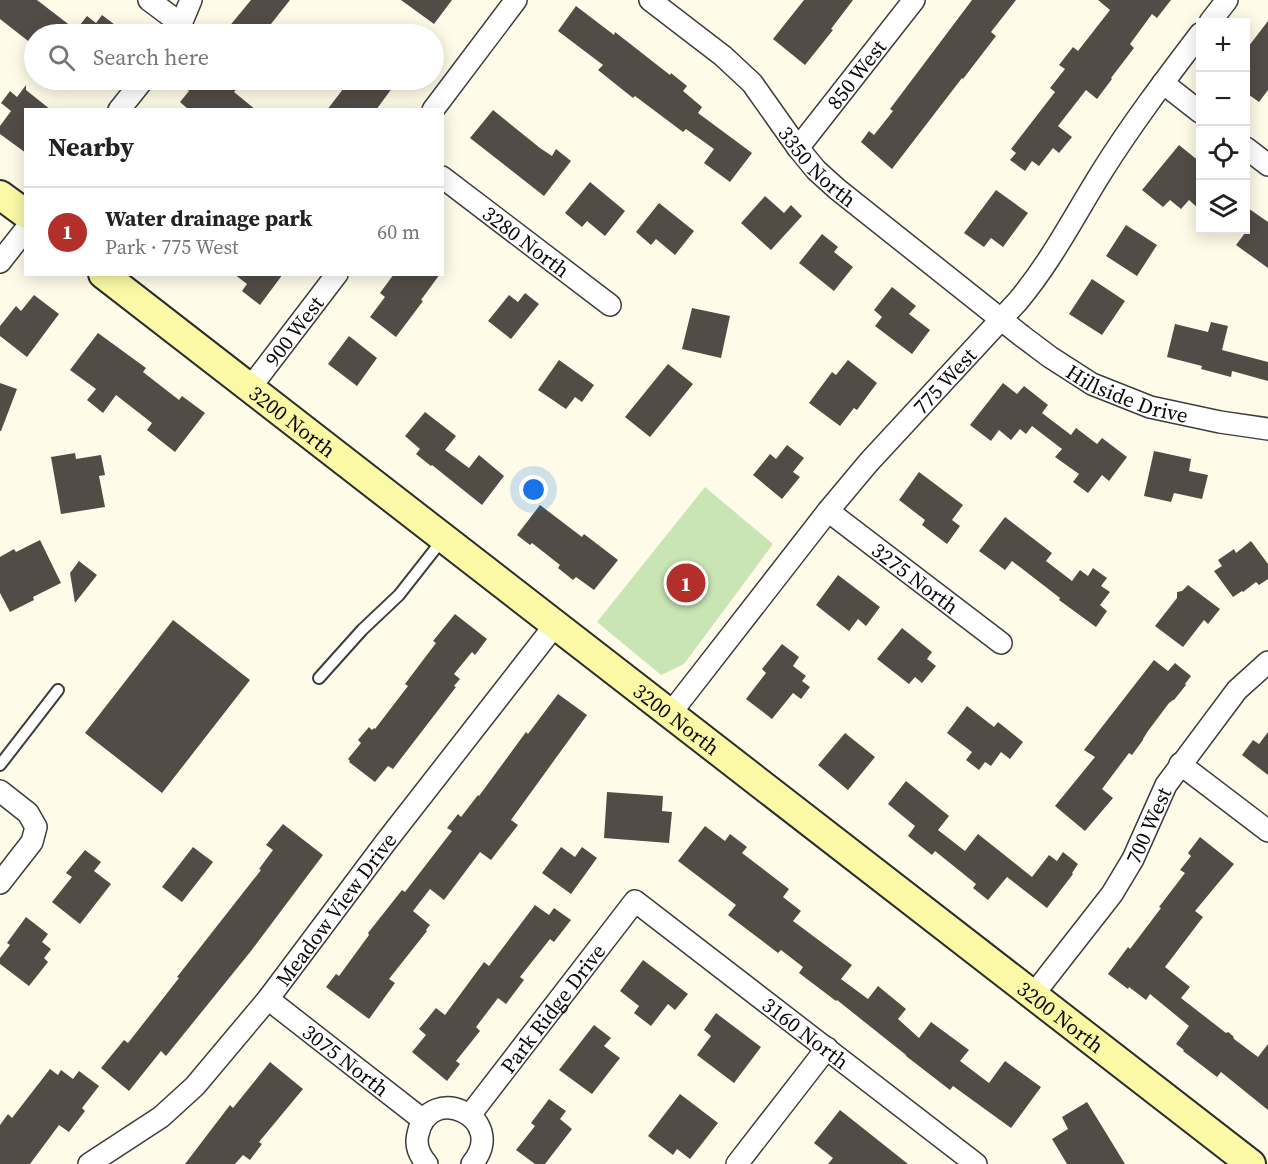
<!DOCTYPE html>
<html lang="en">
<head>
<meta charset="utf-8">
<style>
	:root { --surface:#fff; --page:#f6f6f6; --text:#222; --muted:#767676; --line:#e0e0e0; --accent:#b22f2a }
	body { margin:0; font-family:"Source Serif 4",serif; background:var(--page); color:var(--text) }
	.controls { position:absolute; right:18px; top:18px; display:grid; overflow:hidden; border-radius:0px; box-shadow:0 3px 15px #0003 }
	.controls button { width:54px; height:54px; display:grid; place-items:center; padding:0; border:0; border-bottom:2px solid var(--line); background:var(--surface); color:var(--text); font:30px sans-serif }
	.you { position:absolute; left:534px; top:490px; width:21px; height:21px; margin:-15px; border:4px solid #fff; border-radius:50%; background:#1a73e8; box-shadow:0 0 0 9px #1a73e833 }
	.badge { display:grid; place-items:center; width:39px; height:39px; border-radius:50%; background:var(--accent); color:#fff; font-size:20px; font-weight:700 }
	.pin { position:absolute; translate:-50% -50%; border:3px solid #fff; box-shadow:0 2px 6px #0006 }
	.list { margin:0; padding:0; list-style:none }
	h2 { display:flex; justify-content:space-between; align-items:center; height:78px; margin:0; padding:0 24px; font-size:26px }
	h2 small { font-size:20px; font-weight:400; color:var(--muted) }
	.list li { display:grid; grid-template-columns:39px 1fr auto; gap:18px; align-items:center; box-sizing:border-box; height:90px; padding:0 24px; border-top:2px solid var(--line) }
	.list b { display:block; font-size:22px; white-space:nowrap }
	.list p { margin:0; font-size:20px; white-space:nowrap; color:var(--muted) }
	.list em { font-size:20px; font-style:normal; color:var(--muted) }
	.icon { flex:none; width:33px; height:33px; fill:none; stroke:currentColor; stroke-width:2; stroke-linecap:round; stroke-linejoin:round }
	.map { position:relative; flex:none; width:1268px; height:1164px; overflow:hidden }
	.search { position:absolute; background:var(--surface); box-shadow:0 3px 15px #0003; left:24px; top:24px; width:420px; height:66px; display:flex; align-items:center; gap:15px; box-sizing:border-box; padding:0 21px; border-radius:33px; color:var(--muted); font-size:22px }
	.panel { position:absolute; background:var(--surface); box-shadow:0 3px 15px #0003; left:24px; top:108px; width:420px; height:168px; border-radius:0px }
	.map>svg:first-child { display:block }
</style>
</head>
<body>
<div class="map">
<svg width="1268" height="1164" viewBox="0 0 1268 1164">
	<rect width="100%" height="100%" fill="#fefce8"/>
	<path fill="#c9e5b4" d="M705,487L773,544L684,664L661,675L597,622Z"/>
	<path fill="#524c47" d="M0,0H37L76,30L87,16L96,23L102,15L127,34H34V41L32,44L0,19Z
		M251,0H290L263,34H223Z
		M401,0H452L434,24Z
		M804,0H853L831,29L833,30L805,65L773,39Z
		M972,0H1016L991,32L996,36L963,79L962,78L892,169L861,142L869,131L874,135L893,111L890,109Z
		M1098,0H1171L1157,18L1152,14L1130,44L1134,48L1111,78L1112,79L1097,99L1086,90L1058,126L1072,137L1059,153L1053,148L1039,166L1032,161L1025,171L1010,160L1016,153L1011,149L1055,92L1050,88L1065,69L1059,65L1073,47L1078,51L1110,10Z
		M576,6L614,35L615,32L670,75L671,73L687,86L683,91L702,107L698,113L752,153L730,182L704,163L714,149L686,129L683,132L635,96L633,98L598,70L603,65L558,31Z
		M1268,21V90L1259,102L1245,92V51Z
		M192,80H244L234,92L256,110H189L180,102L189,91L185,88Z
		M350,80H398L376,110H327Z
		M26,85V90L51,110H26V153L0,134V126L11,111L1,103L10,91L17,97Z
		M493,110L540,148L552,156L556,149L571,161L544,196L470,138Z
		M1179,145L1200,162V210L1189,200L1181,209L1170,200L1163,207L1142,190Z
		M590,182L625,211L605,236L587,221L582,227L565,213Z
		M996,190L1028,213L1003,247L991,238L984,247L964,233Z
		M765,196L784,213L791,205L802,216L771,250L741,223Z
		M659,203L694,231L675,255L656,239L651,245L636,232Z
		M1245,206L1268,222V268L1236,245L1245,233Z
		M1126,225L1157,245L1137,276L1106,256Z
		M822,234L838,247L834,252L853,267L834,291L799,263Z
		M234,274H283L260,305L242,291L247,284Z
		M394,274H440L421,300L423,301L396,337L370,317L385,297L380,293Z
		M1092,279L1125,301L1102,335L1069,314Z
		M892,287L916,306L909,314L930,330L912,354L875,326L882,317L874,310Z
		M525,293L539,304L511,339L488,321L509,295L518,302Z
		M34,295L59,314L27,357L0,336V326L16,306L21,311Z
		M692,308L730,316L721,358L682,349Z
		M1211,322L1228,326L1222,350L1268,362V381L1232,371L1231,377L1201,369L1202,366L1167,357L1175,324L1208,332Z
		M98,333L146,368L143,372L179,400L182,396L205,413L175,452L147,430L152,423L116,395L103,413L87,400L96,389L70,370Z
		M349,336L377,358L357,386L328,364Z
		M559,360L594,385L582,402L575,397L566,409L538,390Z
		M848,360L877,383L857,410L854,408L840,426L809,403L832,372L836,375Z
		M668,364L693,384L650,437L625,417Z
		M0,383L17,389L1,431H0Z
		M1003,383L1017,394L1024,386L1048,405L1042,413L1071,435L1076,428L1097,444L1102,438L1127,457L1109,481L1102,475L1088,493L1073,482L1079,474L1055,457L1062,449L1032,426L1026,434L1020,429L1011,440L999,430L991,441L970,425Z
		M425,412L456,436L445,450L469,468L479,455L504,476L482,505L432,465L431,466L416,454L420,449L405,436Z
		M787,445L804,458L793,472L800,477L782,499L753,475L770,454L776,459Z
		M1154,451L1191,459L1189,471L1208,475L1202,499L1174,493L1171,502L1144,496Z
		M75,453L76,459L101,455L105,475L99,476L105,507L61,514L51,457Z
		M919,472L963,505L952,520L960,526L947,544L922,525L925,520L899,500Z
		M540,505L582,537L584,534L618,560L594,590L576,577L573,580L558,568L560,565L532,543L530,545L517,535Z
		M1005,517L1052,553L1046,561L1072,581L1080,570L1088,576L1093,568L1107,578L1101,586L1110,592L1100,605L1107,611L1096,627L1059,600L1060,598L1012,561L1005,570L979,551Z
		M40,540L61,583L33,597L34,600L10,612L0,593V557L14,549L16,552Z
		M1251,541L1268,564V579L1259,585L1256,582L1243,592L1242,591L1233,597L1214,571L1222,566L1218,560L1234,549L1236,553Z
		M79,561L97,575L75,603L70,573Z
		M838,575L880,607L866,626L858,619L849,631L816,605Z
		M1188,585L1220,609L1208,624L1204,620L1183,647L1155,626L1177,598V592L1182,591Z
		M455,614L487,639L475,655L472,652L454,674L460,679L454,686L456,687L406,752L393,769L388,766L375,782L349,762L350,761L348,759L361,743L358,740L369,727L372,730L374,728L375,729L408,686L405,684L436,643L433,641Z
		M173,620L250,680L162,793L85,733Z
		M902,628L932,652L927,659L936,666L922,683L915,677L909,684L877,659Z
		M782,644L799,657L793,666L806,676L802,681L810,687L801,699L793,693L772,719L746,699L766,673L762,669Z
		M1154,660L1168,671L1175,663L1191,676L1185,684L1186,685L1174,700H1173L1169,703L1148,731L1143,739V740L1132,755L1129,753L1102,789L1113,798L1085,831L1055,806L1095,757L1084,750Z
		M558,694L587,715L511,820L518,825L491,860L480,852L444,900L430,889L413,911L430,925L426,930L427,931L389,979L395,983L369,1019L326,987L336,974L339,976L369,935L368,933L402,890L405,892L452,831L447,828L458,814L461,817L478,795L479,796L526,732L528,734Z
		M967,706L994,727L998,722L1023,742L1010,759L1001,752L991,766L985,762L979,770L966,760L972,752L947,733Z
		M1268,732V775L1242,755L1253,740L1259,744Z
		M845,733L875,757L848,790L818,765Z
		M906,781L949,816L938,830L965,851L978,834L1032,877L1049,855L1057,861L1063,852L1078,864L1072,873L1073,874L1047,908L1007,877L988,900L973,888L976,884L935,851L932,855L908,836L915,826L888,804Z
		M607,792L663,796L662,811L672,812L669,843L604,838Z
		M283,824L323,855L251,951L166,1056L161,1051L129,1091L101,1068L124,1040L128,1043L179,978L177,977L261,870L259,869L273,850L266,845Z
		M705,826L725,841L730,834L747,847L742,853L789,889L783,897L801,911L793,921L852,965L841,979L868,999L878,986L906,1009L898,1019L919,1038L931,1022L969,1050L960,1061L989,1083L1005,1061L1041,1087L1011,1128L953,1086L950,1090L906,1056V1055L837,1000L836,1001L799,973L803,967L781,950L778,953L728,915L736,905L678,861Z
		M1200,837L1234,864L1195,911L1203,917L1165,967L1190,987L1181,998L1226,1033L1228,1032L1233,1036L1234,1039L1258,1057L1268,1044V1110L1221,1072L1217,1077L1183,1051L1184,1050L1176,1044L1189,1026L1150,994L1146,1000L1129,987L1128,989L1108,974L1128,947L1130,949L1161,908L1159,907L1185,873L1180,870L1191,856L1188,853Z
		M193,847L213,862L182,902L162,887Z
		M561,847L575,857L582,847L597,858L571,894L542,873Z
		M85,850L101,862L94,871L111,884L80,924L52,902L72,877L66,873Z
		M535,905L549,915L554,908L571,920L554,942L550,939L520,977L524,980L506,1004L498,998L476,1027L480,1031L456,1061L460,1064L447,1081L412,1052L426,1035L419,1029L436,1008L445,1015L484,962L489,966Z
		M26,917L48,934L42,942L51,949L44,958L48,962L29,986L0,964V958L10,945L7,943Z
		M643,960L688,994L675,1010L668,1004L651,1026L634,1013L639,1006L620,991Z
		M716,1013L761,1047L734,1083L697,1055L711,1036L704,1030Z
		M594,1025L611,1038L604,1046L620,1058L592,1094L559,1070Z
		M270,1062L303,1089L259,1142L262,1144L250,1160L243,1155L235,1164H185L230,1105L233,1108Z
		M50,1069L58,1075L61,1070L73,1079L79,1071L99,1086L82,1108L85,1111L69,1132L59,1125L30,1164H0V1125L8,1114L12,1118Z
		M680,1094L718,1123L690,1159L677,1149L673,1155L648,1136Z
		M549,1099L566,1111L560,1119L572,1129L545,1164H535L516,1150L535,1126L531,1123Z
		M1087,1102L1125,1164H1067L1052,1139L1068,1129L1062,1117Z
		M840,1110L908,1164H828L833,1158L814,1143Z"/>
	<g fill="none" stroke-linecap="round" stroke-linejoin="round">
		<g stroke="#3d3d3d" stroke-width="14">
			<path id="lane" d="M319,678L362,630L399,595L443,539
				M0,765L58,690"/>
		</g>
		<g stroke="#3d3d3d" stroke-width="24">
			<g id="street">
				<path d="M149,0L181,24"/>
				<path id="s1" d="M650,0L723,56L752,83L798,148L816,170L837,189L1022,336L1050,357L1092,384L1150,407L1220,422L1268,429"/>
				<path d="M1210,22L1227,0"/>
				<path d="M175,34L181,24L191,0"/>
				<path d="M1163,83L1200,112"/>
				<path d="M119,110L143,80"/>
				<path d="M433,110L516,0"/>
				<path id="s2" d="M798,148L914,0"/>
				<path d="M1246,148L1268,165"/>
				<path id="s3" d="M442,177L610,305"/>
				<path d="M0,262L26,229"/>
				<path id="s4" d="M250,388L337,274"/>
				<path id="s5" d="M828,511L1001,643"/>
				<path id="s6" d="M670,714L828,511L869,462L1018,301C1052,260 1073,218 1101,173C1131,125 1165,80 1200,34"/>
				<path d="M1180,764L1268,831"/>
				<path d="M0,791L28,813L36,827L32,842L0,883"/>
				<path id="s7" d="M1033,995L1112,894L1133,859L1166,785L1237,690L1268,662"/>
				<path id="s8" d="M268,999L423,1120"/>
				<path id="s9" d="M470,1115L635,901L976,1164"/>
				<path id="s10" d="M89,1164L161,1117L195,1086L268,999L385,843L555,625"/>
				<path d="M427,1164C419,1155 415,1145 418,1134C429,1081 510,1118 472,1164"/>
				<path d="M737,1164L827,1048"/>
			</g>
		</g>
		<g stroke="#2c2c2c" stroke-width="32">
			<g id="secondary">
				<path d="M0,195L26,214"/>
				<path id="s11" d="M103,274L1251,1164"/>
			</g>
		</g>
		<use href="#lane" stroke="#fff" stroke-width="10"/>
		<use href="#street" stroke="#fff" stroke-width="21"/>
		<use href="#secondary" stroke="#fbf9a5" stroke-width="28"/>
	</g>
	<g text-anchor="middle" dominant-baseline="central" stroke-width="6" stroke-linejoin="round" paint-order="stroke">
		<g font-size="21" fill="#0a0a0a" stroke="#fff">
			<text stroke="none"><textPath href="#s2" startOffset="94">850 West</textPath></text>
			<text stroke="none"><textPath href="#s1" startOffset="238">3350 North</textPath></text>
			<text stroke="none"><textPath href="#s3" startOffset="106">3280 North</textPath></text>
			<text stroke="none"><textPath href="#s4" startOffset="72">900 West</textPath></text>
			<text stroke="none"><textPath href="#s6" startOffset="432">775 West</textPath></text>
			<text stroke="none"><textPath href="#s1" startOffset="626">Hillside Drive</textPath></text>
			<text stroke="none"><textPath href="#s11" startOffset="240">3200 North</textPath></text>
			<text stroke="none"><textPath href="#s5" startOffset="110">3275 North</textPath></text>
			<text stroke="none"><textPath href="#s11" startOffset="726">3200 North</textPath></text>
			<text stroke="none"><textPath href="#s7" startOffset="206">700 West</textPath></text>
			<text stroke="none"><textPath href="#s10" startOffset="358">Meadow View Drive</textPath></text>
			<text stroke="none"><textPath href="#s9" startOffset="135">Park Ridge Drive</textPath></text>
			<text stroke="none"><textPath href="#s11" startOffset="1212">3200 North</textPath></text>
			<text stroke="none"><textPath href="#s9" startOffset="486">3160 North</textPath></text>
			<text stroke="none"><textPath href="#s8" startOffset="99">3075 North</textPath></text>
		</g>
	</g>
</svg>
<div class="controls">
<button>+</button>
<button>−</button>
<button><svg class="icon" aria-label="locate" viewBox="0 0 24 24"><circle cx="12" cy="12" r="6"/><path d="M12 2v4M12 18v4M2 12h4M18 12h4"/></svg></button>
<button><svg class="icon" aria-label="layers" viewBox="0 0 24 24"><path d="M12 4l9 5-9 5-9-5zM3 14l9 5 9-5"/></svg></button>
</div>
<div class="you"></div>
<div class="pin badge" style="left:686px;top:583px">1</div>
<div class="search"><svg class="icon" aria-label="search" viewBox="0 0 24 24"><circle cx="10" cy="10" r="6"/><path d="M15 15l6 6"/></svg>Search here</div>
<section class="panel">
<h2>Nearby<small></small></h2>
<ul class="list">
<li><span class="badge">1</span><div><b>Water drainage park</b><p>Park · 775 West</p></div><em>60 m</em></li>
</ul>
</section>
</div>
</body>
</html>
